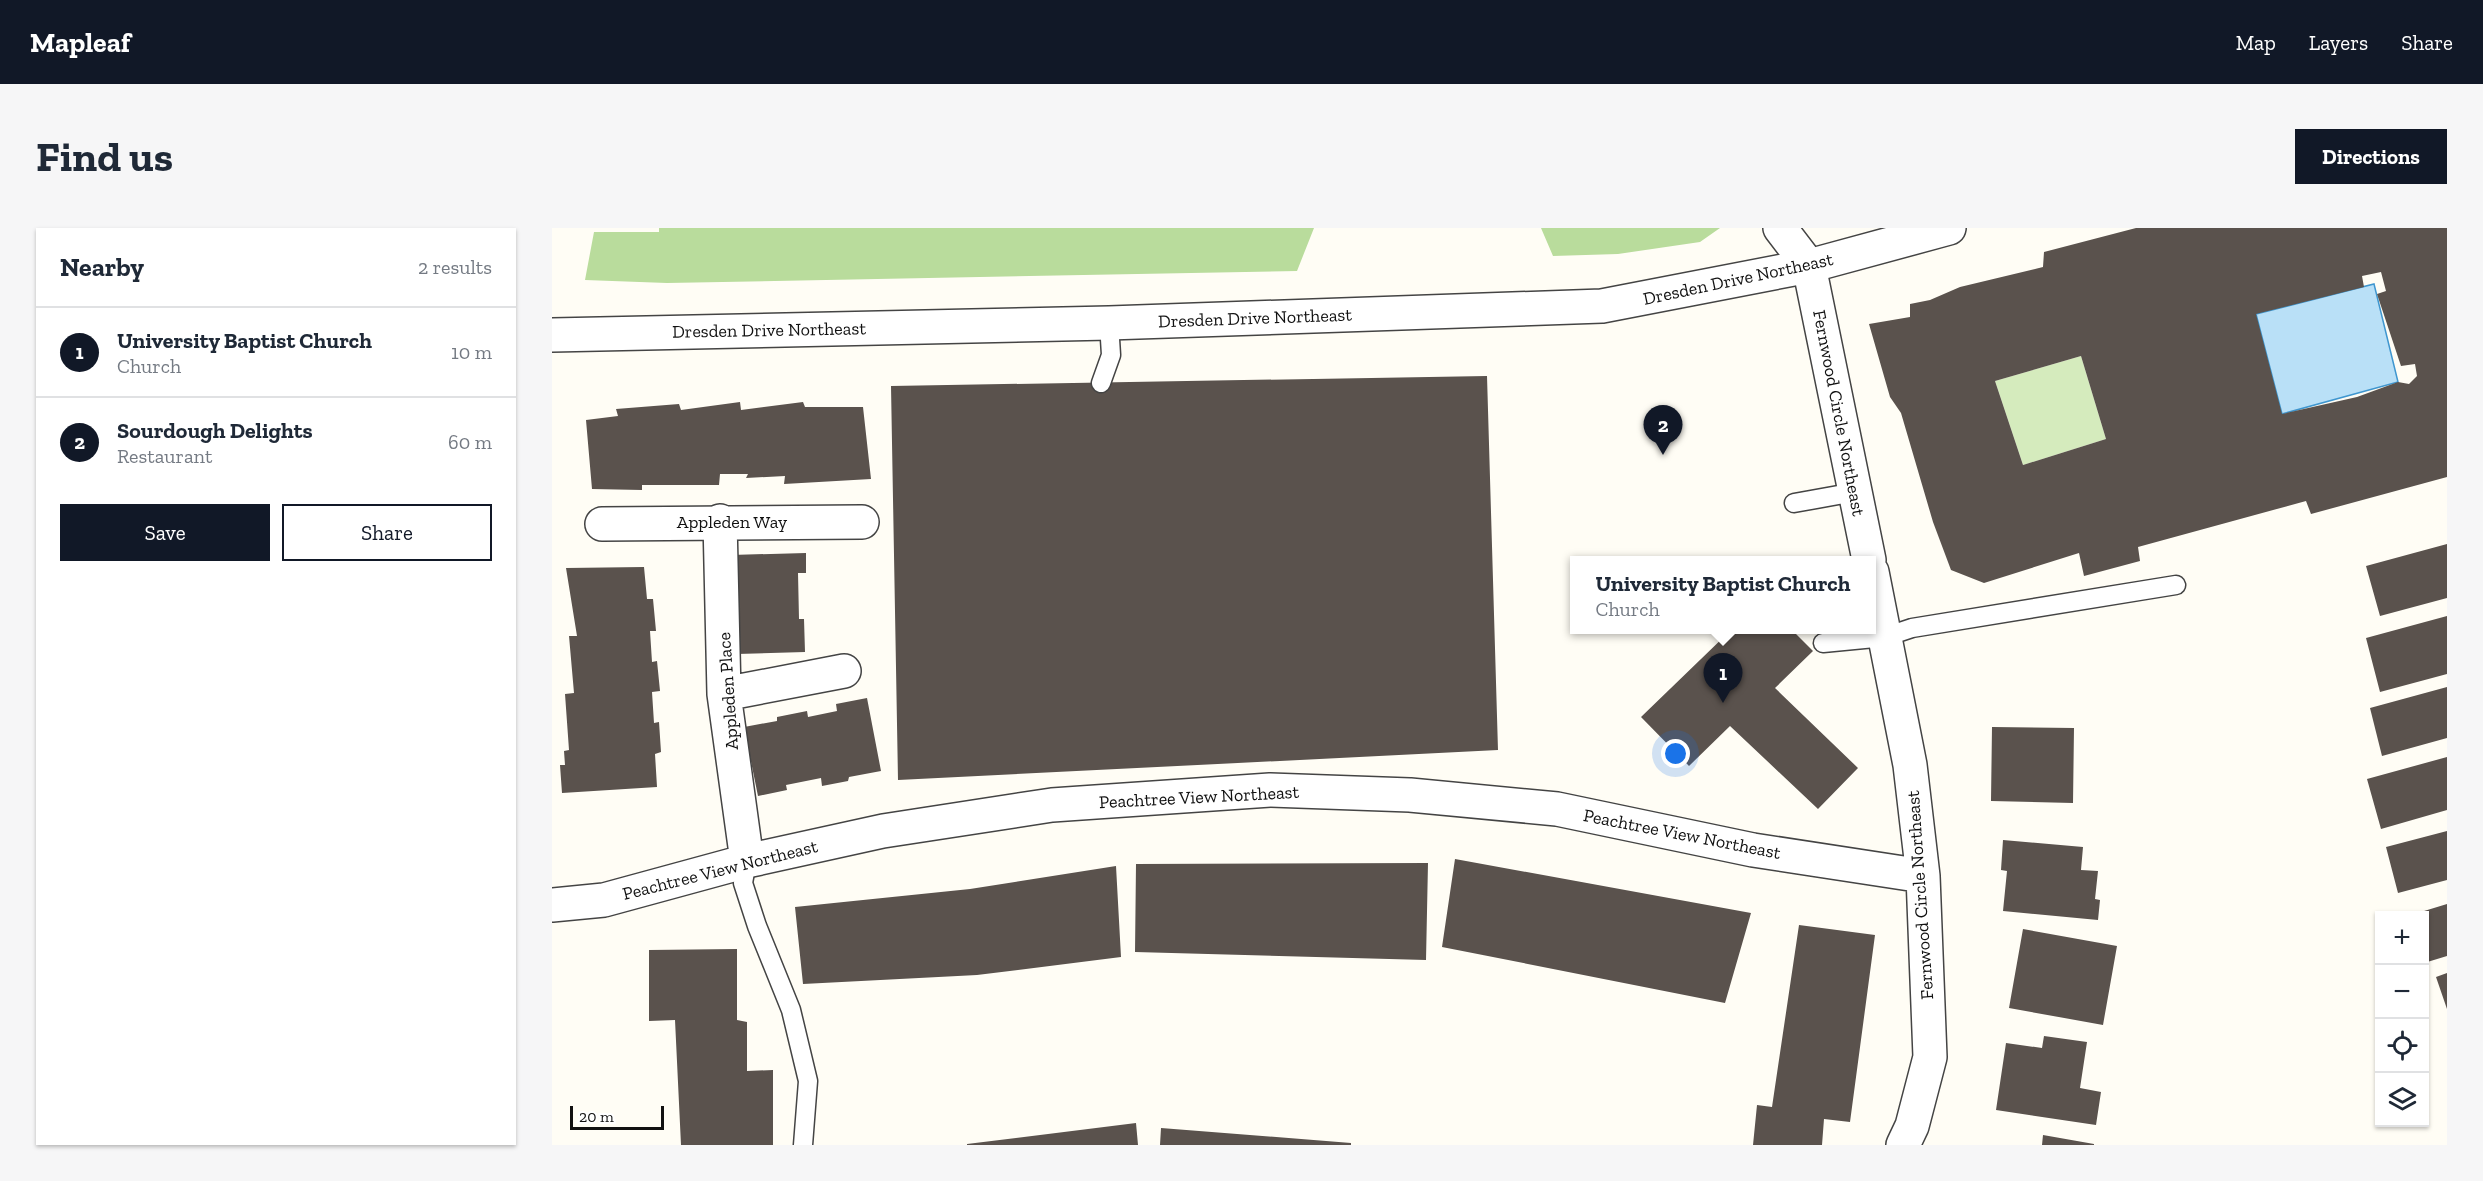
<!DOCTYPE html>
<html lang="en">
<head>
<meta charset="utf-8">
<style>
	:root { --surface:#fff; --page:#f6f6f7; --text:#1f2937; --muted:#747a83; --line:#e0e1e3; --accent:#111827 }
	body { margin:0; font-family:"Zilla Slab",serif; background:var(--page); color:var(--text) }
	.controls { position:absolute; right:18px; bottom:18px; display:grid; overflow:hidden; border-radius:0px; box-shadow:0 2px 4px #0004 }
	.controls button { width:54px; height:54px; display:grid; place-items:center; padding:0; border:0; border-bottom:2px solid var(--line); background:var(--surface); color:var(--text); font:30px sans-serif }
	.scale { position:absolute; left:18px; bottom:15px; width:94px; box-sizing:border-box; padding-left:6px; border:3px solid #111; border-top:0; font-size:16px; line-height:21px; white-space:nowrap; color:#111; -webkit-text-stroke:4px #fff; paint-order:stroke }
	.you { position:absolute; left:1124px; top:526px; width:21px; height:21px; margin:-15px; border:4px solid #fff; border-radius:50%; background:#1a73e8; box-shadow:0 0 0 9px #1a73e833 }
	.badge { display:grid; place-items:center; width:39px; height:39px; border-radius:50%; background:var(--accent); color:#fff; font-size:20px; font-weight:700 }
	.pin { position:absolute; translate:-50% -50px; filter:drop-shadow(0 2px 3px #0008) }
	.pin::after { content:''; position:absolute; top:32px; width:21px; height:18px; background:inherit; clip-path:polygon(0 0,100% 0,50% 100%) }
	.popup { position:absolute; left:1018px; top:328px; width:306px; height:78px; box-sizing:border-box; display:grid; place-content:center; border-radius:0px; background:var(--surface); filter:drop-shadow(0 2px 4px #0005); font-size:20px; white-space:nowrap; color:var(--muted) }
	.popup b { font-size:22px; color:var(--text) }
	.popup::after { content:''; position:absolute; left:50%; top:100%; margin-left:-12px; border:12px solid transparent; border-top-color:var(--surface) }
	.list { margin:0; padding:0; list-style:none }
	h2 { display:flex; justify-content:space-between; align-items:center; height:78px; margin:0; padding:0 24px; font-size:26px }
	h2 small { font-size:20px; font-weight:400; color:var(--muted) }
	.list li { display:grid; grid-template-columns:39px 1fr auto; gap:18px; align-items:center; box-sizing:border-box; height:90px; padding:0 24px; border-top:2px solid var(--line) }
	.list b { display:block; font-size:22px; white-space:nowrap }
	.list p { margin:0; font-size:20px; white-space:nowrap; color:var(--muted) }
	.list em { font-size:20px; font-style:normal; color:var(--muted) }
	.actions { display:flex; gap:12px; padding:18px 24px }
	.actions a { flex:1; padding:14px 0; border:2px solid var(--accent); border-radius:0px; text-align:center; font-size:21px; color:var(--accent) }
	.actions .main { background:var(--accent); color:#fff }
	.icon { flex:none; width:33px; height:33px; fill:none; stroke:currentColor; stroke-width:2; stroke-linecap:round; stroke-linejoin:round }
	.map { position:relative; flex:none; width:1895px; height:917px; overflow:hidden; border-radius:0px }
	header { display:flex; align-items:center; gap:36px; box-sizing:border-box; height:84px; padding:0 30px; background:var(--accent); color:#fff }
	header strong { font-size:28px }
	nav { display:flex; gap:33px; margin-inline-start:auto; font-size:21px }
	.intro { display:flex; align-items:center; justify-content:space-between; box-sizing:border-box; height:144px; padding:0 36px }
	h1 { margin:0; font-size:42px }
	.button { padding:15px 27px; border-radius:0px; background:var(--accent); color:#fff; font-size:21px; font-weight:700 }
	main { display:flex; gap:36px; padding:0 36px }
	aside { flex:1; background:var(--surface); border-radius:0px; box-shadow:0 2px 4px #0004 }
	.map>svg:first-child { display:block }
</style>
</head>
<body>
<header>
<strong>Mapleaf</strong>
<nav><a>Map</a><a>Layers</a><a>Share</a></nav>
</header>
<div class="intro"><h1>Find us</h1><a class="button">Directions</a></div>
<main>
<aside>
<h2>Nearby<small>2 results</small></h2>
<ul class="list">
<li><span class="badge">1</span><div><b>University Baptist Church</b><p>Church</p></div><em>10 m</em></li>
<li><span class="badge">2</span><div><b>Sourdough Delights</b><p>Restaurant</p></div><em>60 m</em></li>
</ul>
<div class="actions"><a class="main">Save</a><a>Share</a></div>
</aside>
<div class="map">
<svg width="1895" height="917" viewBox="0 0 1895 917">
	<rect width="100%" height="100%" fill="#fffdf5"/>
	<path fill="#d5ebbd" d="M1529,128L1554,211L1471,237L1443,153Z"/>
	<path fill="#b9dc9c" d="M107,0H762L745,43L115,55L33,52L42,4H107Z
		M989,0H1168L1148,14L1066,26L1001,28Z"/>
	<path fill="#b9e0f7" stroke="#3f96cf" stroke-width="1.5" d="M1822,56L1846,154L1730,186L1704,86Z"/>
	<path fill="#5a524d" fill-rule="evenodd" d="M1584,0H1895V249L1759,286L1754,273L1586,319L1588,333L1532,348L1527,325L1432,355L1399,342L1381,294L1349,185L1338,169L1317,96L1358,89V76L1378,72L1408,59L1491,39L1492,24ZM1829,44L1834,63L1825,66L1849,138L1863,136L1865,148L1857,156L1846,154L1805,169L1730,186L1704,86L1812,59L1810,48ZM1529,128L1554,211L1471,237L1443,153Z
		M935,148L946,522L346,552L339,158Z
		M188,174L189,182L251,174L253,179H311L319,251L232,256L233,248L194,250L196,246H168L167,257H90V262L40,261L34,192L66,188L64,181L127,176L129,182Z
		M1895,316V370L1828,388L1814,338Z
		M254,325V345H246L247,391H252L253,424L185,426L179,327Z
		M92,339L95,371H101L104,403H98L100,434L105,433L108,463L100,464L102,495L107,494L109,524L103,526L105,559L10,565L8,537H13L12,523L17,522L13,466L22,465L17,408H25L14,340Z
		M1895,388V446L1828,464L1814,410Z
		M1179,402H1240L1261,423L1223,460L1306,540L1266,581L1178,498L1137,538L1089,489Z
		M1895,459V510L1830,528L1818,480Z
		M315,470L329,543L297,549L296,553L270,558L269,550L234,557L235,562L206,568L192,499L225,493V489L255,483L256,489L285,483L284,476Z
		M1440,499L1522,500L1521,575L1439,573Z
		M1895,529V582L1829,601L1815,551Z
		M1895,603V652L1846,665L1834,619Z
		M1451,612L1531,619L1529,642L1546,643L1543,671L1548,672L1546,692L1451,683L1455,643L1449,642Z
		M903,631L1199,685L1173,775L890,719Z
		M876,635L874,732L583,724L584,636Z
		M564,638L569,729L425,747L251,756L243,679L418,661Z
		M1895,676V728L1872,735V688L1859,687Z
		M1247,697L1323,707L1298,894L1272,891L1270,917H1201L1205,877L1220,879Z
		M1471,701L1565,718L1551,797L1457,780Z
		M185,721V792L195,794V843L221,842V917H129L123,792L97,793V722Z
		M1895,745V781L1884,749Z
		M1492,808L1535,814L1528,860L1549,864L1544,897L1444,882L1454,815L1490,820Z
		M584,895L586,917H415V916Z
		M609,900L799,915V917H608Z
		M1491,907L1542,916V917H1490Z"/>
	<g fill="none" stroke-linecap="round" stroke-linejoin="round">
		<g stroke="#444" stroke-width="21">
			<path id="service" d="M549,155L559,127L557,95
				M1242,275L1303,264
				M1271,415L1333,409L1360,400L1624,357
				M195,633L191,655L205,698L239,782L256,853L251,917"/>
		</g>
		<g stroke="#444" stroke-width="36">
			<path id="minor" d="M1228,0L1257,38L1317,332
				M168,293L172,466L195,633
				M50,296L310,294
				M1320,344L1358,537L1371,648L1378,829L1360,898L1351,917
				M172,466L292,443
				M0,677L52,672L195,633L331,603L500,577L718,562L858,567L1005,581L1201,622L1371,648"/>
		</g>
		<g stroke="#444" stroke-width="36">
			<path id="tertiary" d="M0,107L557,95L1050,78L1257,38L1397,0"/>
		</g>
		<use href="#service" stroke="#fff" stroke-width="18"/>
		<use href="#minor" stroke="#fff" stroke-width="33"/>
		<use href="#tertiary" stroke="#fff" stroke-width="33"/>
	</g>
	<g text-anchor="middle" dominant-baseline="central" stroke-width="6" stroke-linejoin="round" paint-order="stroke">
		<g font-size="18" fill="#111" stroke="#fff">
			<text transform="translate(1186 51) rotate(-12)">Dresden Drive Northeast</text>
			<text transform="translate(703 90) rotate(-2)">Dresden Drive Northeast</text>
			<text transform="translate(217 102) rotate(-1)">Dresden Drive Northeast</text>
			<text transform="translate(1287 185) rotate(79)">Fernwood Circle Northeast</text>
			<text x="180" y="294">Appleden Way</text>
			<text transform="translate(176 463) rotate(-94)">Appleden Place</text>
			<text transform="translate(647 569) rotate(-3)">Peachtree View Northeast</text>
			<text transform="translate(1130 606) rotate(11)">Peachtree View Northeast</text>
			<text transform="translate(168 642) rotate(-14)">Peachtree View Northeast</text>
			<text transform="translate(1368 667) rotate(-94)">Fernwood Circle Northeast</text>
		</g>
	</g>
</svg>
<div class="controls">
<button>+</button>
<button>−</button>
<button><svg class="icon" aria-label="locate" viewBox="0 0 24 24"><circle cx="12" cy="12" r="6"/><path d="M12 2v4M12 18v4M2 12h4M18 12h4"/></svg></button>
<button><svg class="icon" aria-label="layers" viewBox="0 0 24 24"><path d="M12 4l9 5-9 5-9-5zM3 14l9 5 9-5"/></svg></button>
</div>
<div class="scale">20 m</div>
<div class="you"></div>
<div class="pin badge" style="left:1171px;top:475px">1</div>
<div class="popup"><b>University Baptist Church</b>Church</div>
<div class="pin badge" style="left:1111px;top:227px">2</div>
</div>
</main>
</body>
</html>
